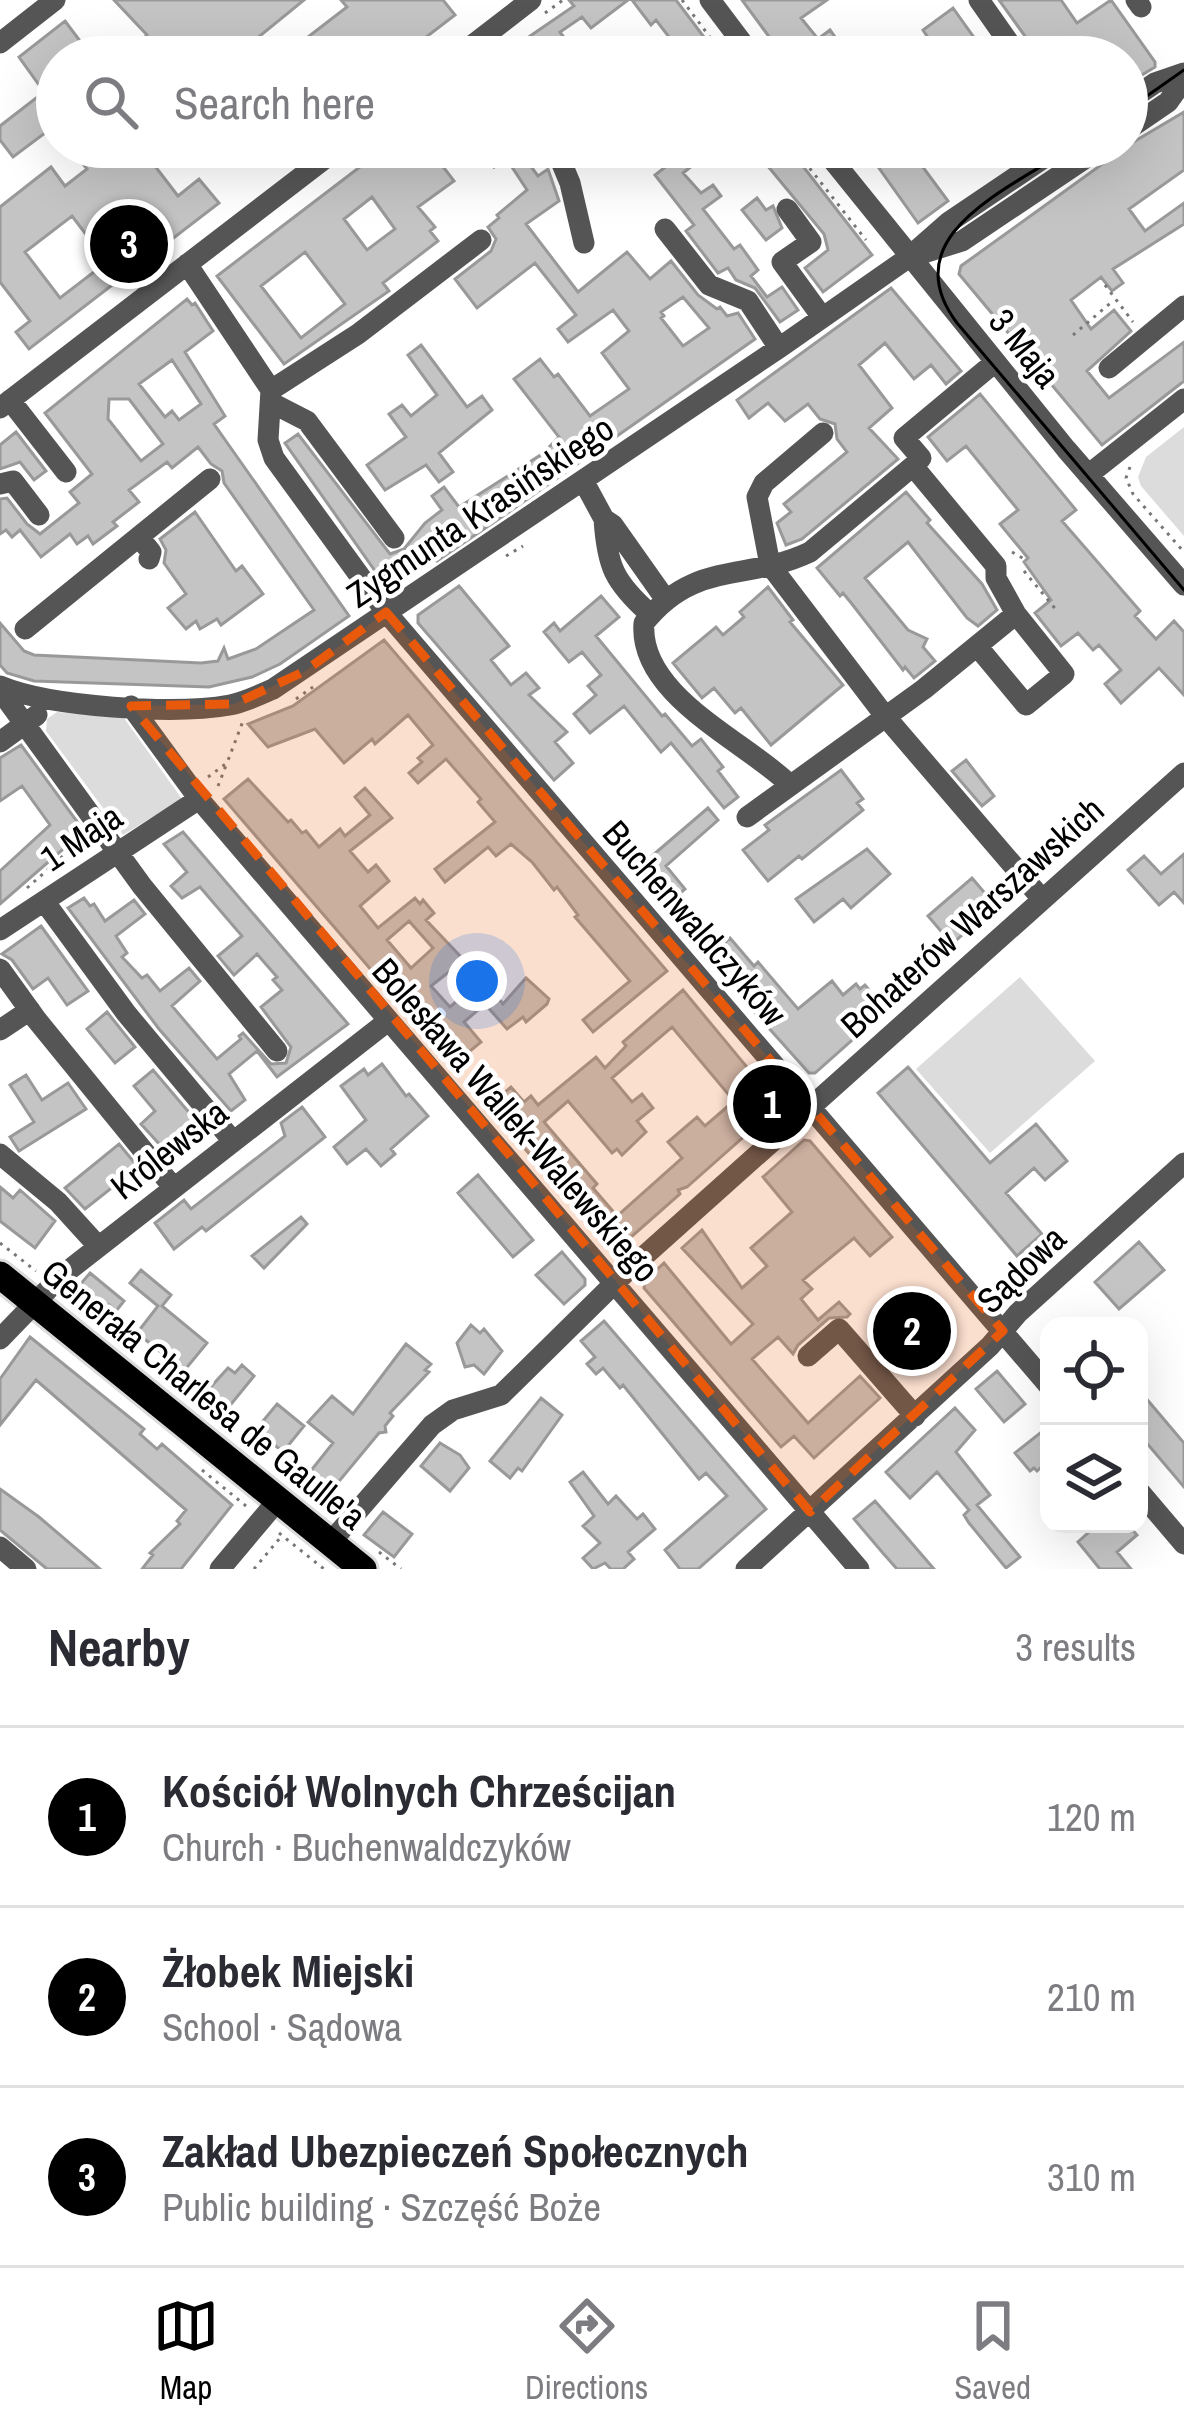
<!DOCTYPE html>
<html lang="en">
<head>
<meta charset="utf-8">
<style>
	:root { --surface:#fff; --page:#f2f2f3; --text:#2b2b33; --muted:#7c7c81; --line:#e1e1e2; --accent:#000 }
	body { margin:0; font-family:"Archivo Narrow",sans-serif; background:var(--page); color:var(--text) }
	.controls { position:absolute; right:36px; bottom:36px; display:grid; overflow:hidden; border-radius:24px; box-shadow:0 12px 48px #0002 }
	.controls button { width:108px; height:108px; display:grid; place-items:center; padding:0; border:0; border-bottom:3px solid var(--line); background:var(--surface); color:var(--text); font:60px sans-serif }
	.you { position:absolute; left:477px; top:981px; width:42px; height:42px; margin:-30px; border:9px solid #fff; border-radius:50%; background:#1a73e8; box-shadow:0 0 0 18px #1a73e833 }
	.badge { display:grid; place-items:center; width:78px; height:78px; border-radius:50%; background:var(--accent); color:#fff; font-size:39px; font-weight:700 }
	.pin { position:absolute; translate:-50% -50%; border:6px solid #fff; box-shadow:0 3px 12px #0006 }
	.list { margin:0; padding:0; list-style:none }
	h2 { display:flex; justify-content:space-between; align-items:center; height:156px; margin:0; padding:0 48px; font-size:51px }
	h2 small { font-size:39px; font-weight:400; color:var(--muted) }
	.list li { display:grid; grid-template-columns:78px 1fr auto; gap:36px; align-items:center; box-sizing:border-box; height:180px; padding:0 48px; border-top:3px solid var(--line) }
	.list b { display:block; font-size:45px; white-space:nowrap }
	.list p { margin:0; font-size:39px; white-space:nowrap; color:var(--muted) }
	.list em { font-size:39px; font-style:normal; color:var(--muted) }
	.icon { flex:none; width:66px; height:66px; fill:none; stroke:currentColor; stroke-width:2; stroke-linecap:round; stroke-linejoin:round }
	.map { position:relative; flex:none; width:1184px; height:1569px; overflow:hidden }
	.search { position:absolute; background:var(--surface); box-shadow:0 12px 48px #0002; left:36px; right:36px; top:36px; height:132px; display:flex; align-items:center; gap:30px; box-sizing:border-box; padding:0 42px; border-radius:66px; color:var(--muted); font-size:45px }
	.sheet { height:696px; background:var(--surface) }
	nav { display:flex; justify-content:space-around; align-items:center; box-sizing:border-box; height:168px; border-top:3px solid var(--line); background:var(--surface); font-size:33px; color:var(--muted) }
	nav a { display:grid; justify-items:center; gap:6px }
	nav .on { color:var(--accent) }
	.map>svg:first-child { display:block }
</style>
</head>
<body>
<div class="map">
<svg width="1184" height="1569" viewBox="0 0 1184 1569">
	<rect width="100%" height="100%" fill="#fff"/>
	<path fill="#dcdcdc" d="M1184,427V536L1141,486L1138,477L1146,457Z
		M57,712L124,718L182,799L123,835L46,731L47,719Z
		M1020,977L1095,1061L990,1153L916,1069Z"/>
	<path fill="#c4c4c4" stroke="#999" stroke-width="3" fill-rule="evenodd" d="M114,0H304L256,39L270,57H149L138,43L147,35Z
		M341,0H443L455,15L400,57H282L347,7Z
		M569,0H628L591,28L582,17L560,32L578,57H518L514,47L574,6Z
		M632,0H676L719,57H679L672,48L676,46L656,20L651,25Z
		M742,0H827L801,18L818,39L830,30L849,57H784Z
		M999,0H1061L1077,23L1111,0L1155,62V67L1127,84V57H1110L1098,41L1074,57H1040Z
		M953,8L980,46L964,57H941L923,30Z
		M65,21L92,57H57V124L13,157L0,140V126L44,92L19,57Z
		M1184,112V170L1129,209L1145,231L1184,203V224L1113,269L1123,283L1112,291L1101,277L1071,300L1091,329L1114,310L1131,331L1087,371L1109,398L1184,342V381L1102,445L959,274L961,266L1130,144Z
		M70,147H162L148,157L178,196L199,179L219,203L29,349L16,332L30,321L0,282V207L51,167L65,186L87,169ZM72,216L107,262L60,298L25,252Z
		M386,147H428L454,181L418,207L435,227L430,231L438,241L383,283L389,291L284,364L217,276ZM372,197L395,229L367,250L344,219ZM305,252L345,304L301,338L261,286Z
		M480,147H522L518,149L538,176L548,169L559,201L526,224L578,292L627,252L650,279L671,261L698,295L717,309L720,307L727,316L738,313L755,339L506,514L437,561L433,556L387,588L285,443L298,434L390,554L404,549L425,523L442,510L432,496L444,487L459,507L542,454L559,437L514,379L540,359L554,377L558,374L590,416L629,389L602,353L629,331L613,310L568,342L558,329L576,315L535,263L477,308L455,279L491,251L496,239L488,227L499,218L497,215L527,190L506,158L494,167ZM683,297L709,328L683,346L661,318L664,316L661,312Z
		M691,147H716L683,173L701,193L713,185L721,196L703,209L734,249L740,245L758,270L751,276L767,297L782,287L798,310L780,322L755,288L736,280L728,268L718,273L686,231L694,225L655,175Z
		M752,147H788L872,255L823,292L805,268L828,250L824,234Z
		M864,147H908L948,201L918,223Z
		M757,198L766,210L773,206L782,228L766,240L742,210Z
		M891,288L961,371L946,384L931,365L914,379L885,343L859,365L892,408L869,428L898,459L802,539L786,545L777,523L791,512L784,504L847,452L837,439L835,424L820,419L808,404L785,421L768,403L749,418L737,400Z
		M187,299L192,305L195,303L213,331L185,352L225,416L214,424L349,616L280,664L252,677L209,687L34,681L7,673L0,665V623L24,651L34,655L201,663L218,661L224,648L228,659L256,649L314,610L224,483L222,471L211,464L198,447L172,468L167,462L129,490L139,502L113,522L117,526L93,544L88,536L77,544L70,534L41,557L20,530L12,537L6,530L0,534V499L7,498L27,524L40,534L79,503L70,492L92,474L45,413ZM172,360L201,404L179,420L172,411L165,417L139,384ZM109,399H129L163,444L141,461L108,419Z
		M421,345L467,407L482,396L492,410L439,453L453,472L439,482L426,465L385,490L367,465L406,437L389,414L402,405L411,416L437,395L408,355Z
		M980,394L1076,510L1062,521L1140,611L1135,616L1156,639L1174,621L1184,632V695L1159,668L1121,703L1105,684L1121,670L1099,645L1093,650L1078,633L1061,646L1035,613L1051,600L1024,562L1028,558L1000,524L1018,510L966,446L947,461L928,437Z
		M16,432L46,471L34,480L20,462L0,469V445Z
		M906,492L930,520L927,523L982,584L997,610L978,626L967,618L908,542L865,578L908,630L927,639L923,647L935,661L914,678L905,667L903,670L852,604L843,593L840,596L817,568Z
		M195,512L236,571L242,566L263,594L221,625L217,619L200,629L196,621L186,629L168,608L186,594L164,563L166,550L160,539Z
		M459,586L509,646L491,660L511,685L526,673L539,688L529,695L567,732L555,742L573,763L554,780L418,623V615Z
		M768,587L793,620L790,622L843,685L771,745L741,708L735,713L714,688L702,698L673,663L716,627L723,635L744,617L740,612Z
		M601,596L619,617L596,636L662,716L665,714L692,746L701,739L723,767L718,771L738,797L724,808L671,743L661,752L624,706L590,733L574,714L596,695L588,686L601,675L582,652L569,662L544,632L554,623L560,631Z
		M384,640L667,971L593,1032L583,1020L630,981L575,917L578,915L557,887L554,890L532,862L511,844L496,856L488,847L445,882L435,869L495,822L478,802L481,799L446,759L418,783L409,773L422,762L418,758L433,745L408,715L375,744L372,739L344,763L315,729L268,747L248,724L293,706Z
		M21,745L84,831L0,904V871L50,825L22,786L0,801V758Z
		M966,760L994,796L982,806L952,771Z
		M841,770L863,799L857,803L863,810L802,859L799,856L768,881L743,850L769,830L765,825Z
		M248,779L288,822L291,820L302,833L306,831L319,847L340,829L345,836L370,815L355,797L365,788L392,818L350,851L368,872L376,865L389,881L360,906L378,928L415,898L420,904L423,900L434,913L426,920L464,960L431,986L450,1007L475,986L480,990L487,985L503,1004L526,978L549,999L547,1004L526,1022L523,1017L507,1029L485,1004L464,1022L481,1042L453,1065L224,799ZM409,921L433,948L411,968L387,940Z
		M708,808L718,820L666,866L685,889L663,908L632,873Z
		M183,832L348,1024L277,1077L257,1051L229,1074L245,1100L231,1111L159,1029L68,908L84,898L90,906L94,904L105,921L134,900L145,914L116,936L127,953L122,957L142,978L147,975L160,991L189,968L200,981L172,1006L217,1059L241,1039L239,1036L243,1033L271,1064L286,1063L291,1047L261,1007L282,990L273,980L277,977L257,954L234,975L218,956L242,936L200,887L182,898L171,886L187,872L164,844Z
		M867,849L890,874L851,908L843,899L814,922L796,899Z
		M1184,854V903L1174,892L1159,905L1128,870L1144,856L1161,874Z
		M972,878L995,905L952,944L928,916Z
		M41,926L88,991L67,1005L48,978L33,989L12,960L2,954Z
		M730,938L754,966L758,962L798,1009L832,981L843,995L856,984L860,989L865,985L886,1010L815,1073H809L706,958Z
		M683,990L775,1101V1109L687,1187L678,1190L680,1194L614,1252L488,1106L511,1087L524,1102L531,1096L538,1105L596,1057L605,1068L626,1046L623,1042ZM672,1027L734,1101L705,1126L697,1117L668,1142L682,1158L617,1216L593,1188L597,1184L544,1122L568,1101L612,1153L617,1149L622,1155L646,1132L637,1121L653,1108L642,1094L632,1102L612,1078Z
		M107,1012L135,1047L115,1063L87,1029Z
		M382,1064L406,1096L409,1094L428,1116L391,1149L395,1154L381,1166L366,1149L347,1164L334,1147L366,1120L341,1086L364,1069L368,1075Z
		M908,1067L990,1163L1036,1124L1067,1161L1045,1180L1034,1168L1006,1193L1042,1234L1017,1256L878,1093Z
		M153,1070L204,1130L172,1158L141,1124L155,1111L134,1086Z
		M26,1075L42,1100L68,1083L86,1109L19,1151L10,1137L34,1122L10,1085Z
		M302,1107L325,1137L206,1231L202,1227L174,1249L155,1223L184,1200L191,1209L285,1136L281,1123Z
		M804,1140L810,1141L892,1237L870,1256L854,1238L803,1280L812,1289L801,1299L818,1320L839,1302L850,1314L847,1317L829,1318L798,1345L793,1354L778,1337L752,1359L808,1423L860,1376L880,1398L814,1458L794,1436L781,1447L644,1288L645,1281L664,1263L731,1344L753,1324L682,1248L702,1230L742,1288L767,1266L751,1248L792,1212L763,1177Z
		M119,1144L138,1167L85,1209L65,1188Z
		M478,1175L533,1240L513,1257L458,1193Z
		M0,1187L13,1198L20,1190L55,1221L35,1248L0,1221Z
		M301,1217L307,1224L264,1268L252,1256Z
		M1139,1242L1164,1270L1119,1309L1095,1282Z
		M562,1252L585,1279V1285L564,1304L536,1275Z
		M141,1270L171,1295L162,1306L207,1343L184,1371L137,1333L158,1306L130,1283Z
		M90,1273L124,1301L116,1311L109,1305L99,1317L72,1294Z
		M918,1300L923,1306L927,1303L939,1317L935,1320L941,1327L924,1349L929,1355L916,1365L908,1355L885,1347L873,1332Z
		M604,1321L766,1509L698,1569H680L665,1550L727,1496L706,1473L699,1479L623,1385L620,1388L603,1368L596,1374L587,1364L595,1357L581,1341Z
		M471,1325L480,1333L484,1329L502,1351L484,1374L474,1365L465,1367L457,1343Z
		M30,1337L144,1429L140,1434L157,1449L162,1444L232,1505L181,1569H142L153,1555L150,1553L180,1524L177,1521L186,1510L36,1380L0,1425V1379Z
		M406,1344L431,1364L425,1370L429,1372L390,1413L393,1416L385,1426L386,1432L379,1433L331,1491L309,1473L333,1443L308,1422L332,1396L353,1414Z
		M242,1365L254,1376L228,1408L219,1410V1400L208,1390L228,1368L235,1373Z
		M997,1371L1025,1404L1004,1422L976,1389Z
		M1139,1390L1184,1443V1487L1139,1434Z
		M541,1398L562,1415L522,1471L518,1468L510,1478L490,1461Z
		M277,1404L304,1426L283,1452L260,1433L267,1424L263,1421Z
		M955,1408L975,1430L956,1452L990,1495L977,1505L1020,1557L1006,1568L969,1523L964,1515L969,1510L937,1472L910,1498L886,1472Z
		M1049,1426V1460L1037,1471L1034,1468L1030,1471L1015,1453Z
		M440,1443L460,1455L469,1468L450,1491L421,1466Z
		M583,1472L608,1504L616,1496L637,1519L643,1514L655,1529L628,1552L634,1559L623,1569H611L605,1563L593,1569L583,1558L600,1543L583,1526L594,1516L570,1482Z
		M0,1489L39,1517L100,1569H47L0,1530Z
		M875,1501L903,1533L934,1569H897L882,1552L854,1519Z
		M383,1512L412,1534L394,1557L364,1535Z
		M1098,1524H1127L1137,1535L1117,1552L1131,1569H1100L1078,1542Z"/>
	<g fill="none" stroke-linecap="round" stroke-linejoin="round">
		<g stroke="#dbdbdb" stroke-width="33">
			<path id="major" d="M0,1275L363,1569"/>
		</g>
		<path stroke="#777" stroke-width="3" stroke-dasharray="3 6" stroke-linecap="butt" d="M682,0L725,57
			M545,13L563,0
			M793,147L866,240
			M355,160L372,147
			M1105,285L1133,322
			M1073,335L1114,300
			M1130,467L1126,478L1133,494L1184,552
			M1012,552L1026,560
			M506,556L523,546
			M1024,571L1058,612
			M296,699L313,687
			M208,777L227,763L243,721
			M218,786L227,763
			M27,888L83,838
			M0,1243L36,1271
			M202,1470L246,1506
			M279,1533L324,1569
			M379,1552L401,1569
			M254,1569L280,1538"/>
		<path stroke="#555" stroke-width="21" d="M710,0L753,57
			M979,0L1019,57
			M1136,0L1141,7
			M486,35L503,57
			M0,43L55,0
			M457,57L531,0
			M1127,102L1155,83L1184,73
			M1127,130L1168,102L1184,80
			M555,147L570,183L584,243
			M822,147L1066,449L1184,585
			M787,209L811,242L782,262L822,317
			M665,229L709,285L748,301L779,348
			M914,256L962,241L1102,147
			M187,264L271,390L268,440L274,458L386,612L1049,1386
			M1109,368L1184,306
			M271,390L358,334L481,240
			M10,400L66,472
			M272,403L307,421L394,538
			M0,408L340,147
			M823,433L764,483L757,497L770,565L885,716L1042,899
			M1088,475L1184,399
			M584,482L604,519L613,525L666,600
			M0,484L13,481L39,515
			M604,519C607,566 614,582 650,614
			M139,537L151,552L149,559
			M25,629L210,479
			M977,646L1026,705L1064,674L1016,614
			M0,686C50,707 175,715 230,705C245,702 259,695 273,689L779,348L908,258L949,222L1060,147
			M0,690L142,886L277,1051
			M131,706L199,799L859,1569
			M0,742L37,715
			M789,784C745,741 638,695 644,623C695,559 747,582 810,552L913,466
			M747,817L924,689L1016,614L996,578V566L913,466L921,458L904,438L994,363
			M44,901L126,1013L232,1140
			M0,930L199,799
			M0,969L36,1019L173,1187
			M0,1030L30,1010
			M0,1154L58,1202L98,1246
			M0,1339L60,1277L388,1021
			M808,1356L839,1329L915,1416
			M1139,1491L1184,1544
			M330,1543L432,1425L453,1410L501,1395L624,1274L1184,773
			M0,1547L26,1569
			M220,1569L278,1500
			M746,1569L990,1346L1018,1313L1184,1163"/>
		<use href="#major" stroke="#000" stroke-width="27"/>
		<path stroke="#000" stroke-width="3" d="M1127,110L1184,70
			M1072,147C1012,188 891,235 957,323L1184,590"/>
	</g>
	<path fill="#e8590c" fill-opacity="0.2" stroke="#e8590c" stroke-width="9" stroke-dasharray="24 15" stroke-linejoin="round" d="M386,612L1003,1331L810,1512L131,706L234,704L305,671Z"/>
	<g text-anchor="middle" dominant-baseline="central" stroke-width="9" stroke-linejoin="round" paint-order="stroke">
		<g font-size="36" fill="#000" stroke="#fff">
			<text transform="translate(1025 348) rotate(51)">3 Maja</text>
			<text transform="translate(480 511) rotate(-34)">Zygmunta Krasińskiego</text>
			<text transform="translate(81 837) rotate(-34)">1 Maja</text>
			<text transform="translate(972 917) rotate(-42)">Bohaterów Warszawskich</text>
			<text transform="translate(695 923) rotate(49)">Buchenwaldczyków</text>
			<text transform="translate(516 1120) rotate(49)">Bolesława Wallek-Walewskiego</text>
			<text transform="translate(169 1149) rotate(-38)">Królewska</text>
			<text transform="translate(1021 1269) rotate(-44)">Sądowa</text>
			<text transform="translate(204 1394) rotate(39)">Generała Charlesa de Gaulle'a</text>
		</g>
	</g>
</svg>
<div class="controls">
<button><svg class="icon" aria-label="locate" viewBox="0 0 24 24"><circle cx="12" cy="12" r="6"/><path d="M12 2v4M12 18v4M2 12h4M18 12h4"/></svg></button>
<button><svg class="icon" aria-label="layers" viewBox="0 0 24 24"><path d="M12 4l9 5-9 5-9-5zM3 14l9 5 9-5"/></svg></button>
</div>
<div class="you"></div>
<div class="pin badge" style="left:772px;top:1104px">1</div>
<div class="pin badge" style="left:912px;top:1331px">2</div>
<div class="pin badge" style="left:129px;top:244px">3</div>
<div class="search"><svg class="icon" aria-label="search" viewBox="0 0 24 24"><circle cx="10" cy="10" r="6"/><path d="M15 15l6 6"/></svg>Search here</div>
</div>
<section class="sheet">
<h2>Nearby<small>3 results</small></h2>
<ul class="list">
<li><span class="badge">1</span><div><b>Kościół Wolnych Chrześcijan</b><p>Church · Buchenwaldczyków</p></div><em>120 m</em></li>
<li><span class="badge">2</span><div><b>Żłobek Miejski</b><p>School · Sądowa</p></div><em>210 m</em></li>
<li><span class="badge">3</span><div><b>Zakład Ubezpieczeń Społecznych</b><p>Public building · Szczęść Boże</p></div><em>310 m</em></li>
</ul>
</section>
<nav>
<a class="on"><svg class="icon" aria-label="map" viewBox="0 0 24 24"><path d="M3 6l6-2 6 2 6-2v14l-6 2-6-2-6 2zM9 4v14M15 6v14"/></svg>Map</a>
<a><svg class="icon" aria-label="directions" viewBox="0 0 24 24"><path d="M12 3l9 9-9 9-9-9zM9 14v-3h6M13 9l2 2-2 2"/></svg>Directions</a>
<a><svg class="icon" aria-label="saved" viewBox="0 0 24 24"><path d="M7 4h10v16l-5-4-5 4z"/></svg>Saved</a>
</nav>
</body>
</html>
